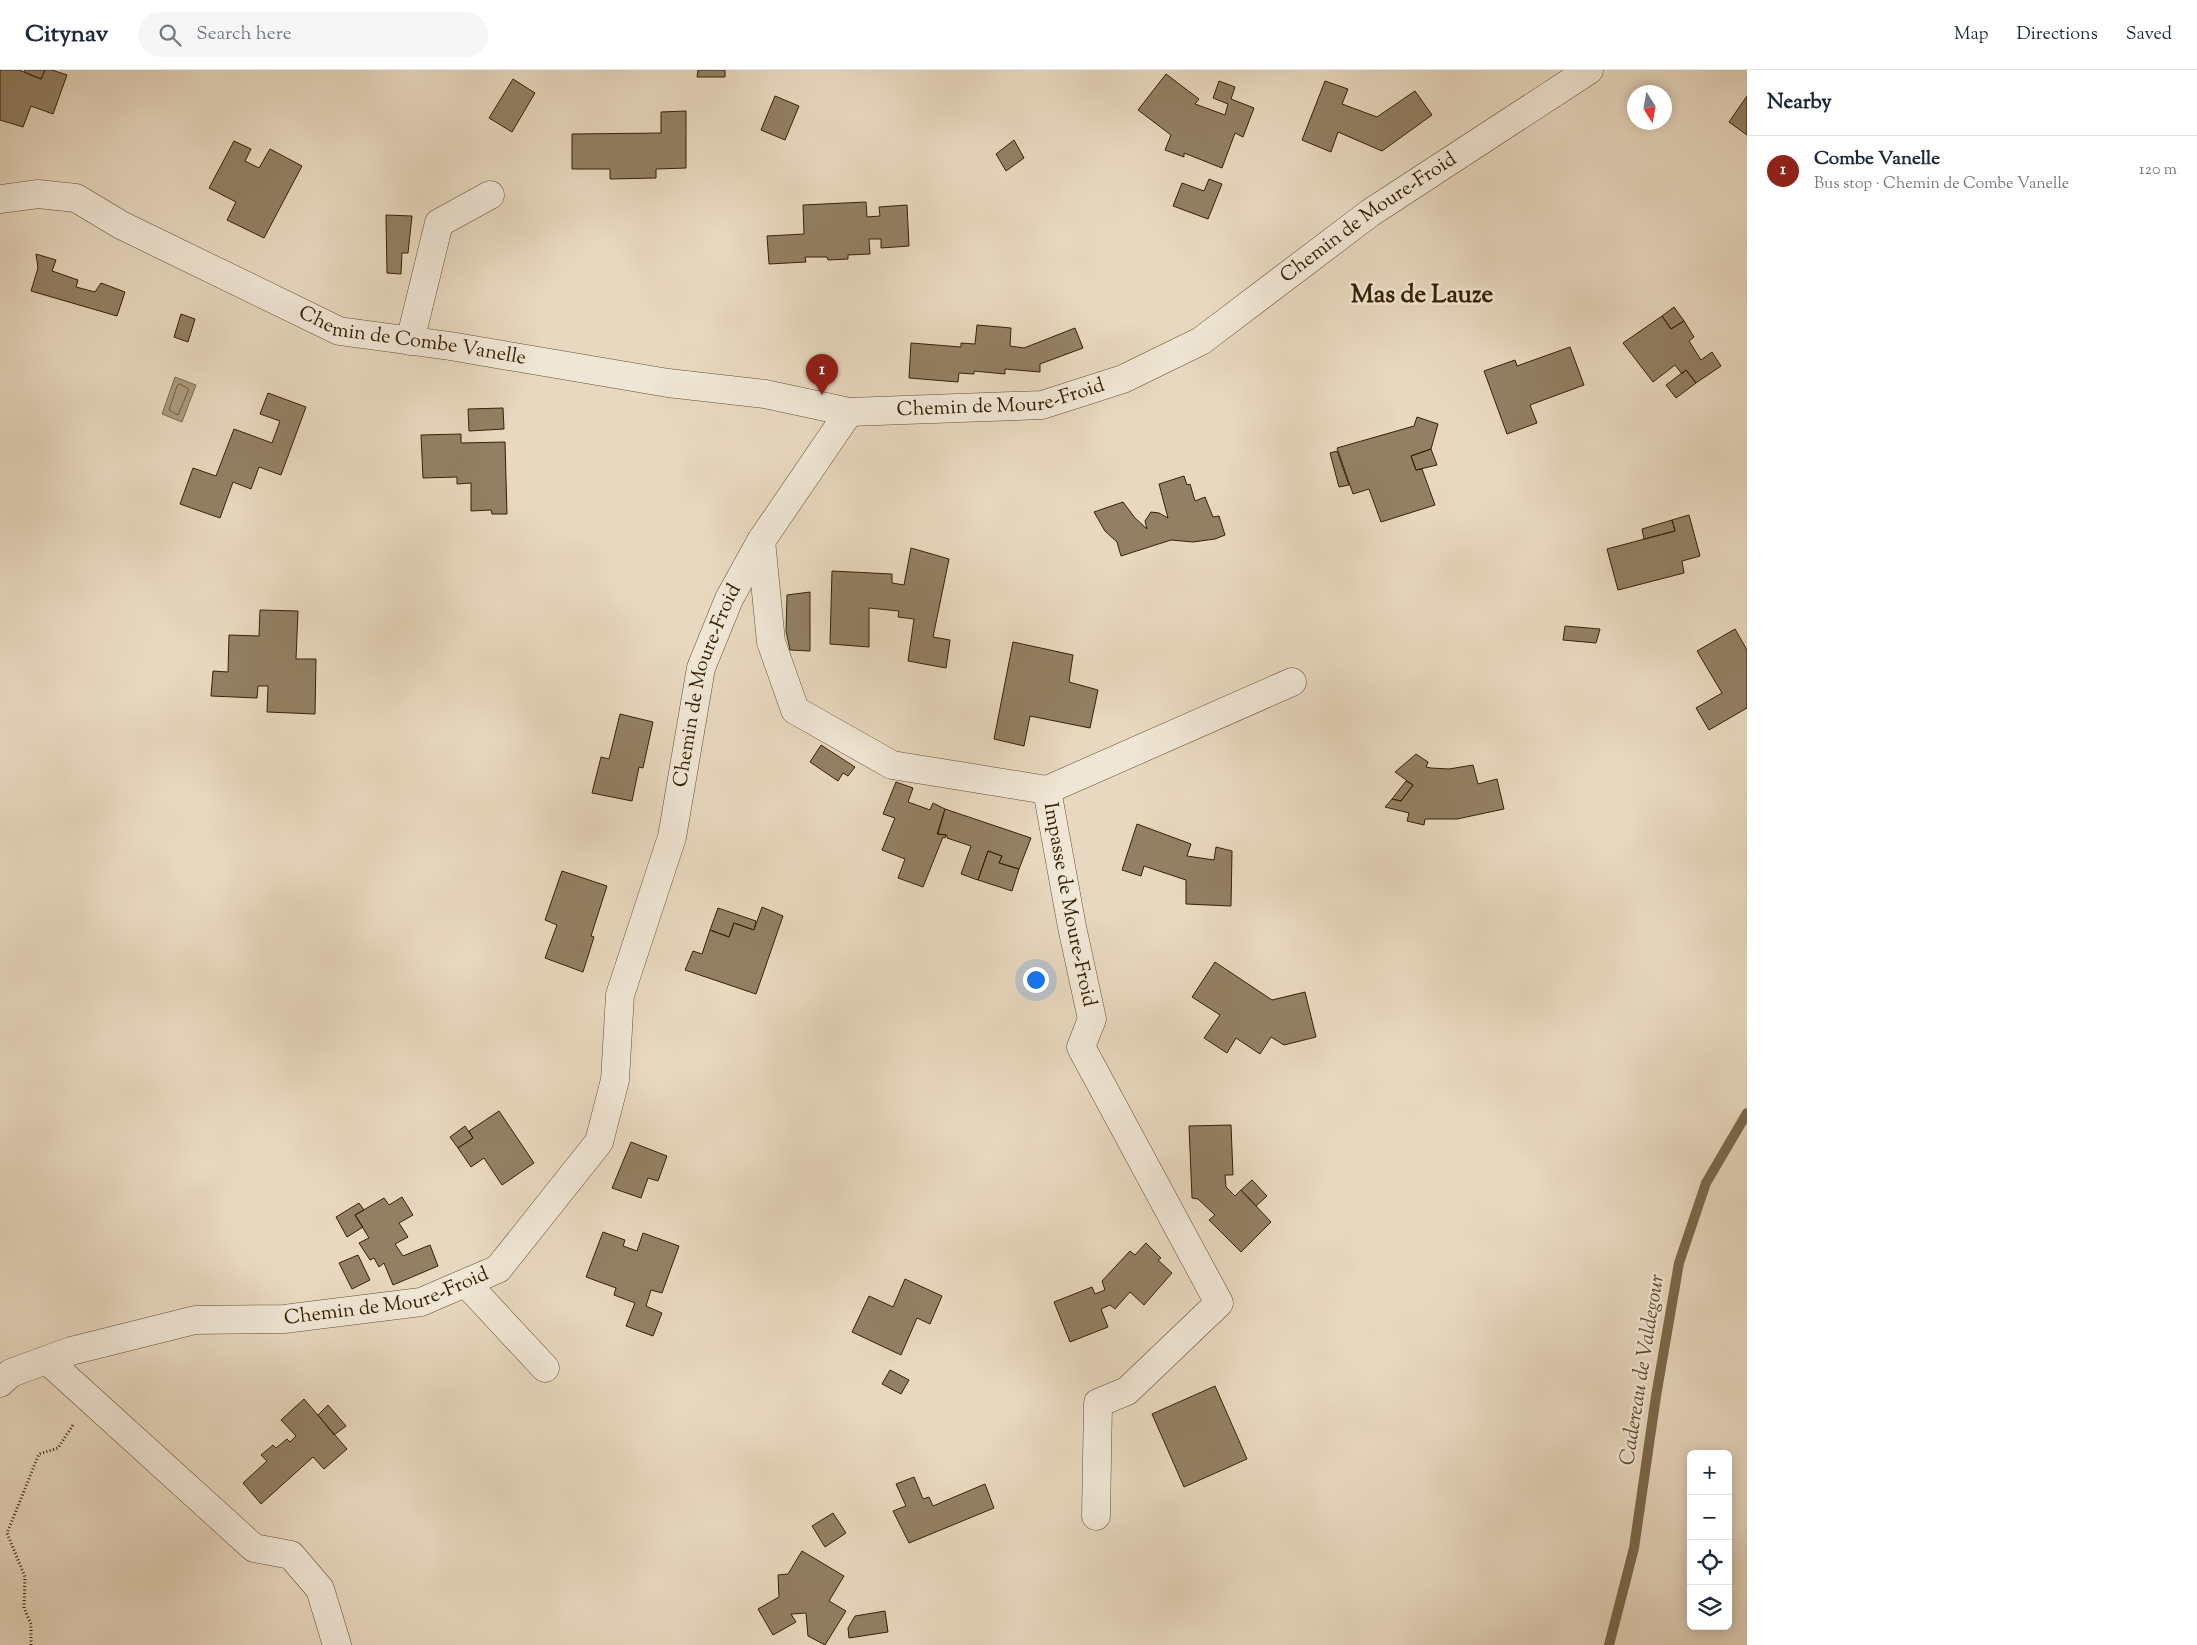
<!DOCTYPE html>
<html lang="en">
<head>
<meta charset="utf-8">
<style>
	:root { --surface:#fff; --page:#f6f6f7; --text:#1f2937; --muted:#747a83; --line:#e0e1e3; --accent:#8f2418 }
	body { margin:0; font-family:"Sorts Mill Goudy",serif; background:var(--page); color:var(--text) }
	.controls { position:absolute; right:15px; bottom:15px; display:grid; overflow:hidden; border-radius:8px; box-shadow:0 2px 12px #0003 }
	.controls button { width:45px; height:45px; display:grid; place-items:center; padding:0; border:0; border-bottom:1px solid var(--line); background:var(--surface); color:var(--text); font:25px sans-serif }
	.compass { position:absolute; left:1627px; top:15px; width:45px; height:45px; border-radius:50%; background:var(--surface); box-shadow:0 2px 12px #0003; rotate:169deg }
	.you { position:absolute; left:1035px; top:909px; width:18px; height:18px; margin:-12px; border:4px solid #fff; border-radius:50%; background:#1a73e8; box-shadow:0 0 0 8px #1a73e833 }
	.badge { display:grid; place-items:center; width:32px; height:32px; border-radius:50%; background:var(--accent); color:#fff; font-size:16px; font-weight:700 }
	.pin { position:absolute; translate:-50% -41px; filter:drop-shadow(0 1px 2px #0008) }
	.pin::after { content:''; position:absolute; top:26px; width:18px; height:15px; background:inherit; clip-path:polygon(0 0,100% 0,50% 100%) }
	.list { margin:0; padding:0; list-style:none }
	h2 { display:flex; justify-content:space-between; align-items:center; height:65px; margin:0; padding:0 20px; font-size:21px }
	h2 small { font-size:16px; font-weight:400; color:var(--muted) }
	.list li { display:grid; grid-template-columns:32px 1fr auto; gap:15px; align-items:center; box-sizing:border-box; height:70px; padding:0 20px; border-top:1px solid var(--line) }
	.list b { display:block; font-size:19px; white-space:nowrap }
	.list p { margin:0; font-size:16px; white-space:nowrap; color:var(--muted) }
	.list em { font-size:16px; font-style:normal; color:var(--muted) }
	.icon { flex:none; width:28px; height:28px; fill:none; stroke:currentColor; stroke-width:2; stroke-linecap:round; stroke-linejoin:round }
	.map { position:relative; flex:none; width:1747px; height:1575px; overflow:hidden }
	header { display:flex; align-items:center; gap:30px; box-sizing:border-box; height:70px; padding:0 25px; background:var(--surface); border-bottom:1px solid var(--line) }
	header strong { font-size:24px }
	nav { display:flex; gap:28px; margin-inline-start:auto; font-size:18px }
	.search { width:350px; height:45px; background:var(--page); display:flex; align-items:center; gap:12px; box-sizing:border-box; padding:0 18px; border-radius:28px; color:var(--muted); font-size:19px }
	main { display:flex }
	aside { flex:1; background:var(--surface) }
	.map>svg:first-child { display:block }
</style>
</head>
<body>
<header>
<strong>Citynav</strong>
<div class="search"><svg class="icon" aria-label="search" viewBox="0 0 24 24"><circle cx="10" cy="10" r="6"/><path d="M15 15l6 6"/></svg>Search here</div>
<nav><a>Map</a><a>Directions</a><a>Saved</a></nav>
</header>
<main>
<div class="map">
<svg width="1747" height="1575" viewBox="0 0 1747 1575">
	<rect width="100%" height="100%" fill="#e8d8bf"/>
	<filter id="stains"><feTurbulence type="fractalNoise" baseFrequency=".004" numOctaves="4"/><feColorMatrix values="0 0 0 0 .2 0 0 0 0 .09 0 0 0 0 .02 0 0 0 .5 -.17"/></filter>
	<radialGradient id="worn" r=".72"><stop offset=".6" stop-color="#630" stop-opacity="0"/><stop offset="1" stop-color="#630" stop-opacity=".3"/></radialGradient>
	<path fill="#ab9a7e" stroke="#7c6a4c" d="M175,307L196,315L182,352L162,344Z"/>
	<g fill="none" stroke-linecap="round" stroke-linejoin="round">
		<path stroke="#705e40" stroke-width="1" d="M180,314L189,319L178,345L169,340L177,316Z"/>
		<path stroke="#7c6a4c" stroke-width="10" d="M1609,1575L1634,1478L1656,1326L1679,1193L1706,1113L1747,1043"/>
	</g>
	<path fill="#938064" stroke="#362101" d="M0,0H19L41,9L45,0H52L67,5L53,44L31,36L23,57L0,50Z
		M25,0H45L41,9L24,2Z
		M698,0H725V7H697Z
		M1166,4L1199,29L1195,34L1225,45L1228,34L1213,28L1219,11L1235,17L1231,29L1254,38L1243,67L1235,63L1222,98L1184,83V87L1165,80L1171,65L1138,40Z
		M513,9L535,23L512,62L489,48Z
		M1325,11L1348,19L1342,34L1377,47L1415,21L1432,45L1382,81L1338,62L1331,82L1302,70Z
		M775,26L799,36L785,70L761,60Z
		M1747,26V65L1729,52Z
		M686,41V98L656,99V108L610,109V99H572V64L661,63V42Z
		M1014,70L1024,88L1006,101L996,84Z
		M234,71L251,79L245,91L259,98L270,79L302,96L264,168L227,150L236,132L209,118Z
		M1209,109L1222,114L1208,149L1173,136L1182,113L1204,121Z
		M866,132L867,147L880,146L879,137L907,135L909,176L881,178V169H869L870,184L848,185V189L828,190L827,187H805L806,192L769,194L767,166L804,164L803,135Z
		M386,145L412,146L408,183H402L401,204L387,203Z
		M36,184L56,190L52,201L78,210L76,217L95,222L101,213L125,222L117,246L31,221L38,198Z
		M1674,237L1684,251L1671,259L1662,246Z
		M181,244L195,249L188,272L174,267Z
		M1662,246L1671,259L1684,251L1694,267L1689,271L1701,290L1712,282L1721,296L1696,313L1686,300L1682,304L1675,295L1653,312L1623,273Z
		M977,255L1011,258L1010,276L1024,278L1075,258L1083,278L1040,294V302L1005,299V304L974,301V304L959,303L958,312L909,308L911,273L961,277V273L975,274Z
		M1570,277L1584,315L1530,335L1537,353L1507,364L1484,301L1515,290L1517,296Z
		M1686,300L1696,313L1676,328L1666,315Z
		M268,323L306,337L281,405L259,397L251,419L233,412L220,448L180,434L193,398L216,406L234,359L272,373L280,351L260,344Z
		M503,338L504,359L469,361L468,339Z
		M1417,347L1438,354L1431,379L1411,386L1416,400L1422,399L1435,435L1381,452L1369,419L1353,424L1337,378L1414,356Z
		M461,364V373L505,372L507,444H492L491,440L471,441V413L457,414V407L423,408L421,365Z
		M1431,379L1437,395L1416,400L1411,386Z
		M1337,381L1349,415L1339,417L1330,383Z
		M1184,406L1187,415L1190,414L1195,431L1205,427L1213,447L1219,446L1225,465L1215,469L1193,472L1171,470L1121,486L1117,472L1105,461L1094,442L1123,432L1135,448L1147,459L1145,451L1151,442L1159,443L1168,448L1159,414Z
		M1689,445L1700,486L1682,491L1684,503L1618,520L1607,479L1675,461L1672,450Z
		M1672,450L1675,461L1644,469L1642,459Z
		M911,478L949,489L933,567L950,570L946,598L908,591L914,549L898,547L899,541L869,538V577L830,574L832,501L892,504V513L904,515Z
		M810,522V581L790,580L786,561L787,525Z
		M260,540L298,541L296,589H316L315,644L267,642L268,616H258L257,628L211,626L213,601L228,602L229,565L259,566Z
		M1565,556L1600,559L1596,573L1563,570Z
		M1735,559L1747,580V638L1709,660L1696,638L1722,623L1697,581Z
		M1013,572L1073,585L1069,612L1098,620L1090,658L1030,646L1024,676L994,669Z
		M620,644L653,652L643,698L639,697L632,731L592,723L601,687L609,689Z
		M821,675L855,697L848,706L843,703L838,711L810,692Z
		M1416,684L1428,692L1426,697L1431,698L1449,699L1473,695L1478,714L1497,709L1504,739L1457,749H1425L1424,755L1407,751L1409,743L1385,737L1392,729L1401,731L1413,715L1395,702Z
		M1406,711L1413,715L1401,731L1392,729Z
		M896,712L913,718L908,732L930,740L933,733L945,739L937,764L946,765L945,768L943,767L923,817L898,808L905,789L882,780L895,748L883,744Z
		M945,739L1031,768L1019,799L999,793L1002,786L988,781L978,810L961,804L971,776L947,768V765L938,764Z
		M1137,754L1191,774L1187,786L1214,790L1216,777L1232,781L1231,836L1186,834V810L1144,796L1141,806L1122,800Z
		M988,781L1002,786L999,793L1019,799L1012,821L978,810Z
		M562,801L607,816L591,866L594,867L583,902L545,888L557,855L545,850Z
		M762,837L783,846L756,924L685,900L693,881L702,884L710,860L729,867L734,853L754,860Z
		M718,838L756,851L754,860L734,853L729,867L710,860Z
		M1215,892L1272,930L1305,922L1316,967L1284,975L1271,967L1260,984L1236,968L1227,983L1204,968L1220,945L1192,927Z
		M499,1041L534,1093L502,1115L484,1088L471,1097L458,1078L473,1068L469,1061Z
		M1231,1055L1233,1105H1225L1226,1117L1235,1126L1241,1120L1271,1152L1241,1182L1209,1150L1215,1145L1198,1129L1192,1128L1189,1056Z
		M465,1056L473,1068L458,1078L450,1067Z
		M631,1072L667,1086L658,1111L648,1108L641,1128L612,1118Z
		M1252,1110L1267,1126L1256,1136L1241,1120Z
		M402,1127L413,1145L399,1153L408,1167L395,1174L403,1186L430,1175L438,1196L393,1215L384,1193L379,1197L374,1188L370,1190L359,1173L369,1168L355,1145L384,1128L389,1135Z
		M359,1133L364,1140L355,1145L363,1157L347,1167L336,1147Z
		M603,1162L625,1170L623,1176L637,1181L643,1163L679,1176L662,1223L651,1220L646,1236L662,1243L653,1266L626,1256L635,1233L614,1225L616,1218L586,1207Z
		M1146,1173L1161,1188L1158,1190L1172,1203L1144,1235L1130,1222L1115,1239L1110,1235L1101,1239L1108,1257L1070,1272L1054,1232L1092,1217L1095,1224L1105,1220L1102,1211L1130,1181L1135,1185Z
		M358,1185L370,1210L352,1219L339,1193Z
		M905,1209L942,1226L930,1254L917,1248L901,1285L852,1262L869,1226L893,1237Z
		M890,1300L909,1310L901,1324L882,1314Z
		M1215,1316L1247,1389L1184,1417L1152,1344Z
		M304,1329L347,1379L324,1399L313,1387L261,1434L243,1413L267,1391L261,1385L273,1375L276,1378L287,1369L290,1372L296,1366L281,1350Z
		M328,1335L346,1356L334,1365L318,1345Z
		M914,1407L923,1429L929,1427L933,1436L985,1414L994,1438L909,1473L893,1441L906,1436L896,1414Z
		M833,1443L846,1463L825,1477L812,1456Z
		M802,1481L844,1506L829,1531L846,1541L825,1575L808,1566L806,1543L791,1544L796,1552L773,1565L758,1539L779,1527L778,1505L788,1504Z
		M885,1541L888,1562L849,1568L848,1558L855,1546Z"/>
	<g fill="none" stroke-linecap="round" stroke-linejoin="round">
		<g stroke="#624f30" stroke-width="29">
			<g id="minor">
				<path id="s1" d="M0,129L38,124L76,128L121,155L339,261L450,276L668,313L765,324L849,342L1042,335L1123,309L1201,271L1370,143L1589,0"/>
				<path d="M410,271L439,153L490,125"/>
				<path id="s2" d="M761,471L771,572L795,640L892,695L1047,720L1072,857L1092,949L1081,977L1219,1233L1127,1321L1098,1333L1096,1446"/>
				<path d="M1047,720L1292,612"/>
				<path d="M466,1213L545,1298"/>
				<path d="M48,1291L254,1478L291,1485L320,1519L337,1575"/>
				<path id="s3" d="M0,1313L11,1303L71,1281L195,1250L284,1249L421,1232L498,1199L599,1072L615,1010L620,925L672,767L701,598L729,529L761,471L849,342"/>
			</g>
		</g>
		<path stroke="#362101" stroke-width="3" stroke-dasharray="1 2.5" stroke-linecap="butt" d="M31,1575V1554L24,1538L25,1507L7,1463L39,1384L58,1378L73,1355"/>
		<use href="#minor" stroke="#f0e6d5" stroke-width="28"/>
	</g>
	<g text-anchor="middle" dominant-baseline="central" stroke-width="5" stroke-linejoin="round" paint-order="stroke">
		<g font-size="20" fill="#362101" stroke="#f0e6d5">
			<text stroke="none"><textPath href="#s1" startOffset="1461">Chemin de Moure-Froid</textPath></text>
			<text stroke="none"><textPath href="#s1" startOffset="444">Chemin de Combe Vanelle</textPath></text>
			<text stroke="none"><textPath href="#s1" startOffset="1041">Chemin de Moure-Froid</textPath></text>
			<text stroke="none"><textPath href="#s3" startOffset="1151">Chemin de Moure-Froid</textPath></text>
			<text stroke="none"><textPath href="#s2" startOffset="559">Impasse de Moure-Froid</textPath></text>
			<text stroke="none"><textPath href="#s3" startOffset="401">Chemin de Moure-Froid</textPath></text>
		</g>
		<g font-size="21" font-style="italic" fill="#5f4b2d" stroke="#f0e6d5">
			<text transform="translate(1643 1300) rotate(-81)">Cadereau de Valdegour</text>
		</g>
		<g font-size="25" font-weight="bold" fill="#362101" stroke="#f0e6d5">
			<text x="1422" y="226">Mas de Lauze</text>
		</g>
	</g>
	<rect width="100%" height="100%" filter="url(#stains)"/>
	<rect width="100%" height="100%" fill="url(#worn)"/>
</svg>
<div class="controls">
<button>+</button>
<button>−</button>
<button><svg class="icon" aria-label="locate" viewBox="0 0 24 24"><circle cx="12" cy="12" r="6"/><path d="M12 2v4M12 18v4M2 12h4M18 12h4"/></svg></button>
<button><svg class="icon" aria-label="layers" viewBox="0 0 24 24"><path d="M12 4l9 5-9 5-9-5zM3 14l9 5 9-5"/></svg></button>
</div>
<svg class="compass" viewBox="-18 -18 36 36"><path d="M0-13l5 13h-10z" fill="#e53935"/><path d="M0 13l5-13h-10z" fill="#747a83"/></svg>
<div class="you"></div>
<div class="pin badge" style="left:822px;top:325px">1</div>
</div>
<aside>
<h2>Nearby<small></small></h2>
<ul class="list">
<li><span class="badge">1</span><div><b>Combe Vanelle</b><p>Bus stop · Chemin de Combe Vanelle</p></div><em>120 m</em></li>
</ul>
</aside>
</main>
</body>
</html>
